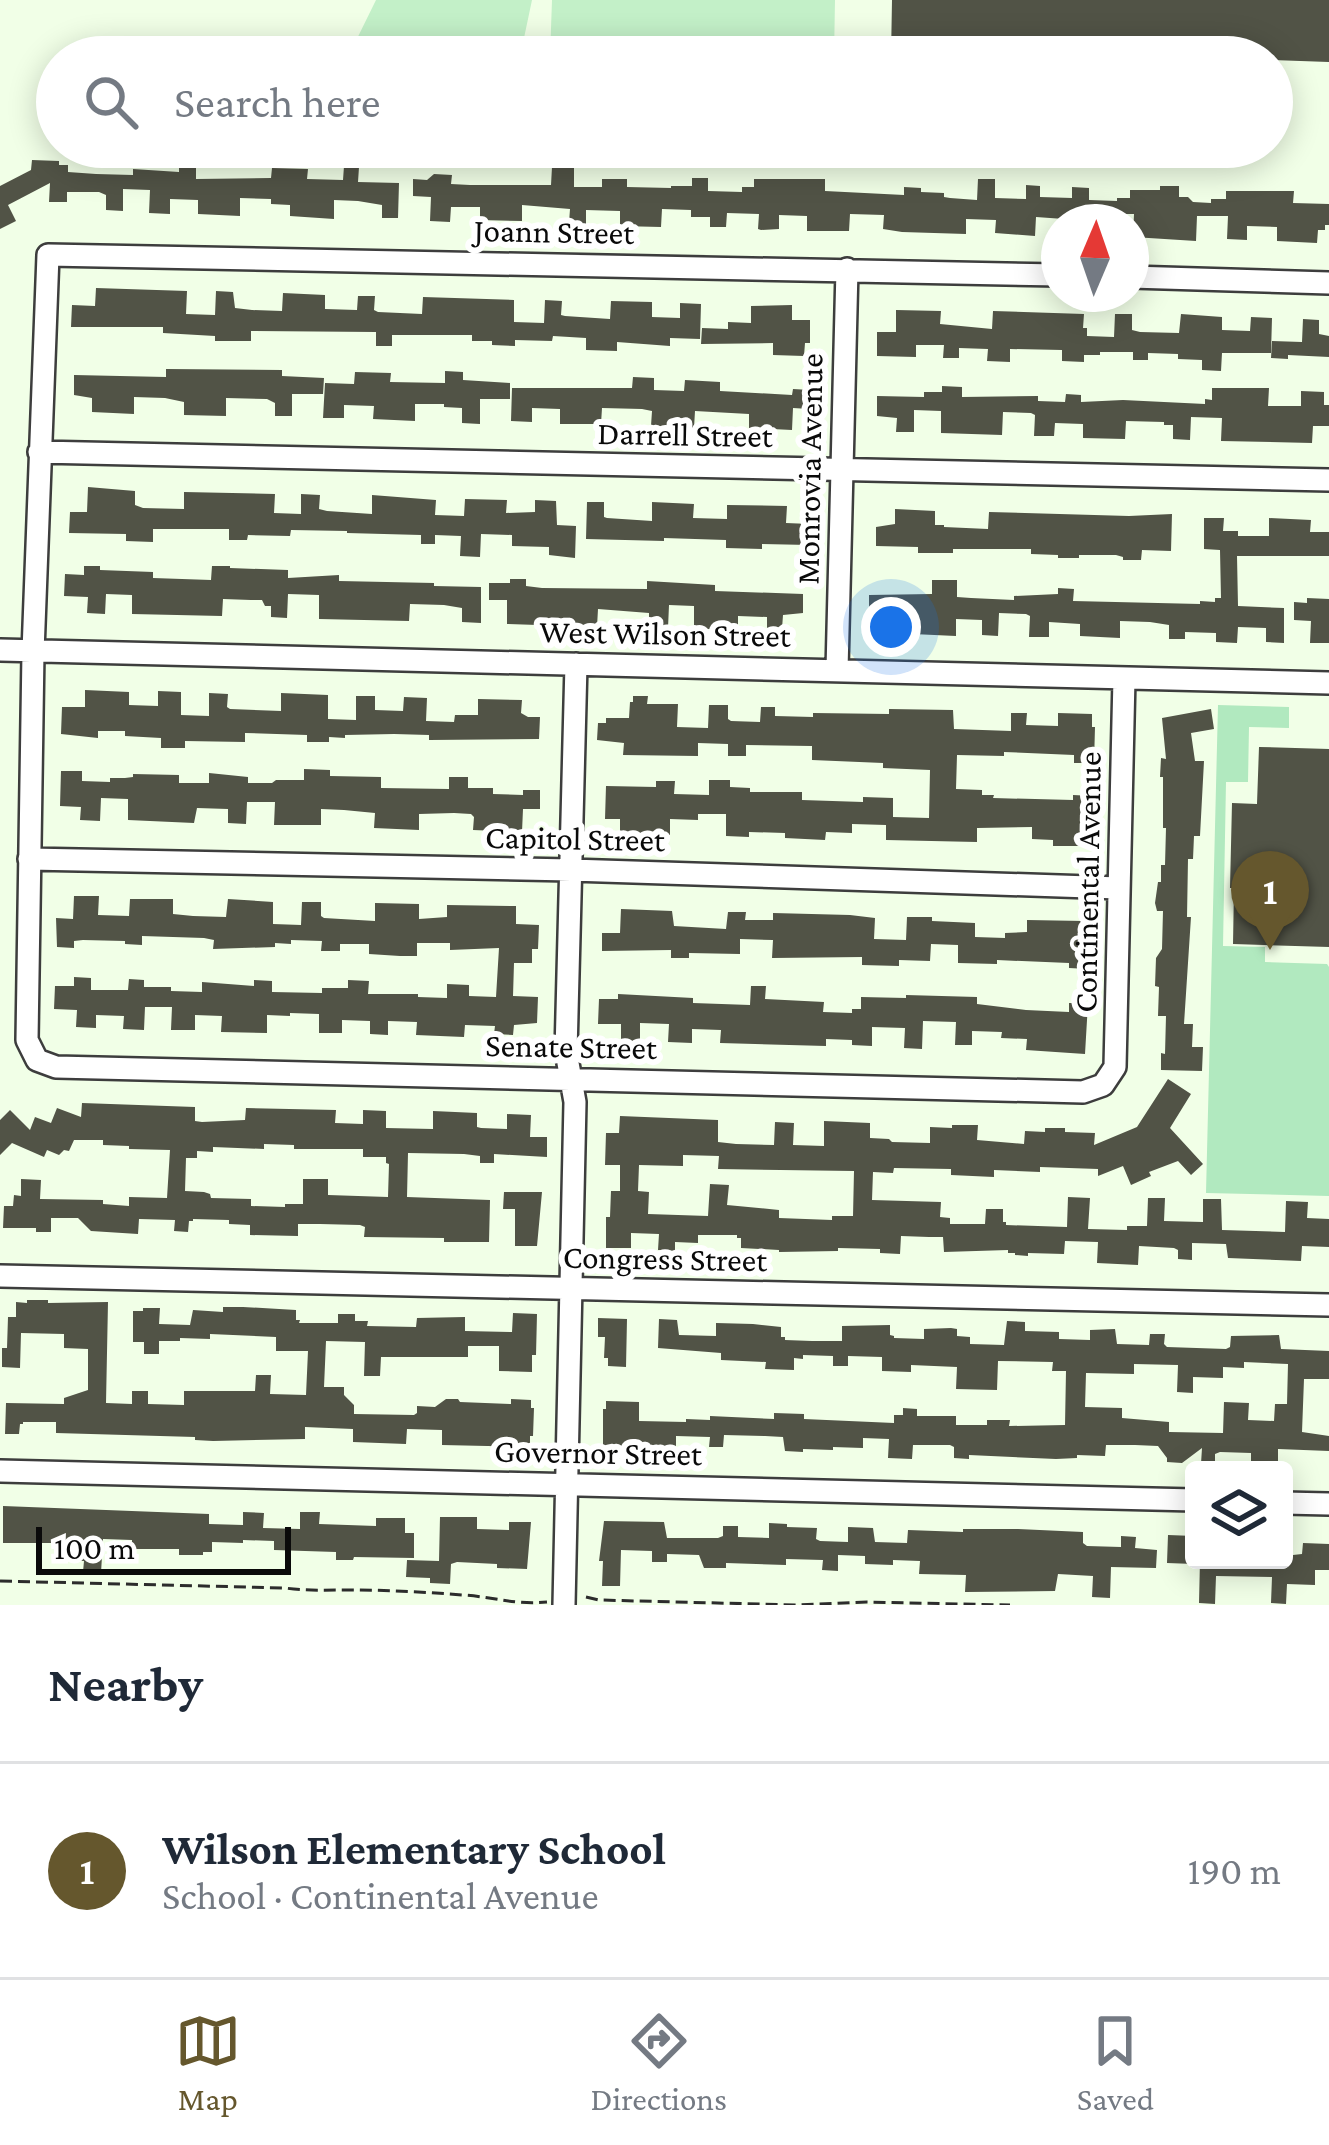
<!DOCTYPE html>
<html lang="en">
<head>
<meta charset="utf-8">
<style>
	:root { --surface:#fff; --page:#f2f2f3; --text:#1f2937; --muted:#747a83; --line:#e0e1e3; --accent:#65572d }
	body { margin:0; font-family:"Crimson Pro",serif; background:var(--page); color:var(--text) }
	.controls { position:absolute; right:36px; bottom:36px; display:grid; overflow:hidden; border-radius:12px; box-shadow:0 6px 30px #0003 }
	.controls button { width:108px; height:108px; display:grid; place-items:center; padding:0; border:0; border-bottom:3px solid var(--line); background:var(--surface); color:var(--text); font:60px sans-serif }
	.compass { position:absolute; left:1041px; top:204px; width:108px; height:108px; border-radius:50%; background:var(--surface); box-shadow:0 6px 30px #0003; rotate:2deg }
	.scale { position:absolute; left:36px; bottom:30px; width:255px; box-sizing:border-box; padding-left:12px; border:6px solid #0a0a0a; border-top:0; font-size:33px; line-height:42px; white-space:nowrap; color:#0a0a0a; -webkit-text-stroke:9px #fff; paint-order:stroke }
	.you { position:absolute; left:891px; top:627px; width:42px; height:42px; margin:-30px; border:9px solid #fff; border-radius:50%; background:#1a73e8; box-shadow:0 0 0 18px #1a73e833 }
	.badge { display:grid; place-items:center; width:78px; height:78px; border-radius:50%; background:var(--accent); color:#fff; font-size:39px; font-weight:700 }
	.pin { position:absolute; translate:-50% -99px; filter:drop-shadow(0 3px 6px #0008) }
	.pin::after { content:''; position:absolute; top:63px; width:42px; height:36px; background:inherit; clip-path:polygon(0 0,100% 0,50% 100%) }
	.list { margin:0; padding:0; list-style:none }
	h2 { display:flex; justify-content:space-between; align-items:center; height:156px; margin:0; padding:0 48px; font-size:51px }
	h2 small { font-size:39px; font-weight:400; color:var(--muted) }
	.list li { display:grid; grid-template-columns:78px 1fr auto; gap:36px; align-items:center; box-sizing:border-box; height:216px; padding:0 48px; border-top:3px solid var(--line) }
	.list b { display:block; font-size:45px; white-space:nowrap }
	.list p { margin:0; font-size:39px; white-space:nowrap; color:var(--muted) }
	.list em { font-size:39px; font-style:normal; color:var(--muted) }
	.icon { flex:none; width:66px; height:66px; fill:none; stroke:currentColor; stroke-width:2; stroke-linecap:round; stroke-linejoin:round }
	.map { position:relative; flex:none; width:1329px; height:1605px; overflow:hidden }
	.search { position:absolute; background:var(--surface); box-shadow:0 6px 30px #0003; left:36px; right:36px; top:36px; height:132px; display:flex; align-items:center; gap:30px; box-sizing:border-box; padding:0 42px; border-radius:66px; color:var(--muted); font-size:45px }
	.sheet { height:372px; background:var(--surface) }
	nav { display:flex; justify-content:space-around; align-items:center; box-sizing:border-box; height:168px; border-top:3px solid var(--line); background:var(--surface); font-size:33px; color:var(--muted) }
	nav a { display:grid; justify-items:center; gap:6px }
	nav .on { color:var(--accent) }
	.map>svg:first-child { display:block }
</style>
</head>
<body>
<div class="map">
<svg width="1329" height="1605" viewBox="0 0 1329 1605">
	<rect width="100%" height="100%" fill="#f1ffe7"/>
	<path fill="#b1e9bf" d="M1218,705L1289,707V728L1249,727L1248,782H1226L1223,946L1265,947V962L1327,964L1329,967V1196L1206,1193Z"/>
	<path fill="#c3f0c8" d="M376,0H532L520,57H348Z
		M552,0H835L834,57H550Z"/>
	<path fill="#515346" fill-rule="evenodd" d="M892,0H1329V62L1272,60V57H891Z
		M32,160L59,161V165H68V172L96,174L133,175V169L179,172V166H196V179L271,178L272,168L308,169L307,179L343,180L344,166L359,167L358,182L399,183L398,218H382V205L358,201L334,200V219L290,216V205L271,204V199L240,198V216L198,214V200L170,199V214L149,213L150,190L123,189V211L106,210V195L99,192H67V202H49L50,183L8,205L16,221L0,229V186L31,170Z
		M552,167L574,168V187H602V179H627V187L671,188V186H692V178H708V191L742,192V187H754V179H825V191L904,195V187L921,188V192L944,193V197L950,198L977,200L978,179H995V198L1026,199V185L1040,186V197L1072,198V187L1089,188V200L1117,201V198H1130V190H1160V186H1179V197H1188L1193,202L1211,203V199H1226V191H1294L1293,203L1329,204V225H1325V230H1318L1317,243L1277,241V227L1247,226V240L1227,239L1228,216H1197L1196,241L1133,237L1134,214H1107L1106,222L1036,217L1035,236L995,233L996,220L966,219V234L902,232L883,229L884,215L850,214L849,231H807V216L779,215V229L761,230L758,229L759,214L727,213L726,227H710V217H691V210L662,209L661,227L620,226V211L586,210V224L569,223L570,209L522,205V221L480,220V207H451L450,222L430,221L431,197L413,196V179L427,180L434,174L452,175L451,184L470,185H551Z
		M96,288L187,291L186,314L215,315L216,291L233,292L235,308L252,310L282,311L283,293L325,295V309L357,310L358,296H375L374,310L378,312L422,314L423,297L514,300V322L544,323L545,300L562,301L561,315L565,316L610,319L611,301L652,302V317L680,318V303L701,304L700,339L670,338V346L617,342V351L586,350V338L553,336L552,341L515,340V346L492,345V341H472V335H392V346H376V332L251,331V341H215V336L163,333V327H71L72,305L95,306Z
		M792,305V320H810V343H805L804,356L773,355V343L701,344L702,328L728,329V322L751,323V306Z
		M896,310L941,311L940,324L992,329L993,311L1084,314L1083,328H1087V336L1114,337L1115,314H1132V330L1140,332L1179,333L1181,314L1222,317V330L1250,331L1251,317L1272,318L1271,353H1222L1221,371L1202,370V360L1178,359V354L1148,353V360H1133V352H1100V355H1084V362L1062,361V350L1010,349V362L987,361L988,349L959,348V358H943L944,345H916V357L877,356V332H896Z
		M1303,319L1319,320V334L1329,336V357L1288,355V359L1271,358L1272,341L1302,342Z
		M166,369L282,370V376L324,378L323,394H292V416H275V403L267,399L226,398V416L184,415V402L165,398L134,397V414L92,412V398L74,395V375L166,377Z
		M445,371L463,372V380L510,383V399H480V424L462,423V408L444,407V404H415V421L373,419L374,406L344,405V418H323L325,383L354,384L355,372L391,373L390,382L445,383Z
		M633,377L654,378V390L684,391L685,380L720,382V391L792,395L793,389L810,390L809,409L793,408L792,430L749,428V414L695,411L694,428L651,426L652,411L642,409L602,408L601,424H560V409L532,408V422L511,421L512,388H632Z
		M942,386L962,387V397L1038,396V401L1065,402L1066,394L1081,395V402L1123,400L1205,404V399L1212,400V388H1269L1268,406H1301V391L1324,392V405H1329V426H1313L1312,443L1221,441L1222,418L1191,417L1190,440L1173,439V425H1164V422L1126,421L1125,439L1083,438V424L1055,423L1054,436H1034L1035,415L1031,413L1003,412L1002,435L941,433V411L914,410V432H896L897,418L877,416V396L924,397V392H942Z
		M88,487L135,491V505L143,508L184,509V492L275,494L274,513L301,514V494L320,495L319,509L327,511L372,514V495L436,500L435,515L464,516L465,499L507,500L506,513L535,512V500L556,501L557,525L576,526L575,558L549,555V547L512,546V535L481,534L480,557L460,556L461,536L435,535V544H421V535L347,533V531L291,530L290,536L248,535L247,540H229V529H153V542L126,541V534L69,533L70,512H87Z
		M587,502H604V517L607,518L652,521V502L694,504L693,518L727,519V505L787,506L786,523L810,524L809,545L762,544V549L726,548V540L664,538V541L586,539Z
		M895,509L935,511V525H944V527L988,529L989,512L1129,516L1172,514L1171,551L1142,550L1141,560H1123V557L1116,555H1079V558H1058V555L1031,554V549H953V553H918V547L876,546V527L895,524Z
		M1204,518H1224L1223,531H1238V536H1269V518L1311,520L1310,532H1329V556H1237L1238,606L1284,608V643L1266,642V628L1238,627L1237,643L1216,642V633L1185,632V639H1169V625L1150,622L1120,621V638L1080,636V624L1049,622V637H1029L1030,616L1026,614L999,613L998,636L982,635V620L956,619V636L891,633L892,616L869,615V595L932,594V580H957V597L971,598L1014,600V596L1058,594V588L1074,589L1073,601L1200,604V601L1215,602V598H1221L1220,550L1204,549Z
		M84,566H100V570L153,572V578L211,580L212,566H230V568L288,570V578L339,575V581L434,583V586L481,587V623L462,622V608L444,605L410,604L409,621L319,619V595L288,594L287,618L271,617V606H265L262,600H251L223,599L222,616L132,614V595L106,594L105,614L87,613L88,597L64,596L65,574L84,575Z
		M510,579H526V586L542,588L647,589V581L715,585V591L803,594V613L783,615L782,629H767V617L738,616V629H694V606L669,605L668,628L649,627V613L598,609L597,627L507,624V600H489V583H510Z
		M1307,598L1329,599V643H1310L1311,621L1294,620V602L1307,603Z
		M85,690L129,692V705L158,706V691L181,692V715L209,716V693L228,694L227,707L230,709L281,711V693L328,695V719L356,720V696H375V710L403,711L404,697L427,698L426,721L454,722L455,715H478V699L522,700L521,713L528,717H540L539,739L429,740V735L394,734L345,735V738L329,737V742H307V735L245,733V742L185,741V748H161V738L125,736V731H98V738L61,734L62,707H85Z
		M633,696H648L647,704H678L677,727L708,728L709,705H728V719L731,721L760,722L761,707H775V716L813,717V713L889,714V709L953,710L954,729L1011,731V713H1027L1026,725L1058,726V713L1092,714V727H1095L1094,763H1074V755L1004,752V756L957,755L956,789L982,790V795H994L993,798L1073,800V795L1093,796L1090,846H1053V840L1032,839V827L977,828V842L886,840V825L852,824V833L826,832L825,840L785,838V833L749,832V837L726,836V814H698V820L670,819V835L620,834V819H605L606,786L656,787V781H675L674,794L709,795V780H730V787L750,788V792H802V800L863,802V797L893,798V817L929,818L930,770L883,768V763L812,760V746L746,745V756H728V744L698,743V756L623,755L624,743L597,740L598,723H606V718H629L630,702H633Z
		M1211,709L1214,729L1191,733L1195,761H1204L1200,836H1194L1193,859H1188L1187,917H1191L1184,1024H1193L1192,1047H1203L1202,1071L1161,1070V1053L1165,1054L1166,1016H1158L1159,987L1155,986L1156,958L1162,949L1163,911H1157L1155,903L1158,882H1161V865H1165L1166,828H1163V777H1160L1161,758L1166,759L1162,718Z
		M1259,747L1329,749V947L1233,944L1234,888H1230L1232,803L1257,804Z
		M304,769L330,770V776L381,777V788L449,789V777H468V788H493V794L523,795V790H540V809H523L522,832L473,830L474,817L471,814L454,813L419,814V830L374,828L375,813L344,810L321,809V825H274L275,802H247L246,824L228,823V809L197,808L194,823L128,820V799L101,798L100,821L80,820L81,807L60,806L61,771H82V781L110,782V778H125L133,777V774L179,775V783H209V773L248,777V783H272L276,780H304Z
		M74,896H99L98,915L129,916L130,899H173V914L193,916L226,917L228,899L273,902V924L301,925L302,902H321V916L324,918L375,921V903L419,904V919L447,917V905L516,906V924L539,925L538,949H532V963H514L513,996L538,997L537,1023L514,1025L513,1035L494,1034L495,1026L465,1025L464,1037L416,1035L417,1022L388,1021V1035L370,1034V1021L342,1020V1033H319V1014L290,1013V1016L267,1015V1033L221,1032L222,1016L195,1015V1030H171L172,1007H145L144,1030L123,1029L124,1016L96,1015V1028L76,1027L77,1010L54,1009L55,986H74V977L91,978V990H128L129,979L144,980V987H171V991L202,992V982L254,986V980L272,981V992L322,993V988H348V980L369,981L368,994H418V997L447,998V984L469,985V996L496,997L499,948L450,950V943H417V956H400L369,954V944H340V951H321L322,941L291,940V944L275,943V947L213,949L214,940L204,938L142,936V945L125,944V941L83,940L74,941V948L57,947L56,918L73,919Z
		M621,909L672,911L674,926L726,929L728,912H746L745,920H773V913L850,915L875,918L874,939L906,940L907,917H932V921L975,923V937L1005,938V933L1027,932V920L1084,921L1083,946H1089L1088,969L1069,968V963L997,960V964L958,963V945L931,944L930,961L899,960V966L862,965V957L772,958L773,940L740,939V954L689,953V958H671V950L602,951V933H620Z
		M751,986H766L765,999L824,1002L823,1012L852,1013V1009H861V997L906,998V995L977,997V1004L1026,1010L1069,1012V1003H1088L1085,1054L1026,1050L1027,1039L1001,1038L1002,1032L972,1031V1045H955L956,1022L923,1021L922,1049L904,1048L905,1028L872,1027V1046L852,1045V1040L826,1039V1046L720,1043L721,1030L692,1029V1043L668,1042L669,1024L640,1023V1042H621V1024H598L599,999H618V994L693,998V1003L750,1005Z
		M1168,1079L1191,1094L1170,1128L1203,1164L1191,1175L1178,1161L1149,1172L1151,1176L1131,1185L1123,1166L1098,1176V1169L1040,1167V1172L994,1170V1177L951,1175V1169L894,1168L893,1173L873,1172L872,1200L941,1202L940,1217L950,1218V1224H985L986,1209H1003V1222H1006V1225L1067,1227L1068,1197L1090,1198L1088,1229L1127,1230V1226H1147L1148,1198H1165L1164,1221L1203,1222V1199H1221L1222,1230L1285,1232L1286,1201L1308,1202L1307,1218L1329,1219V1247L1302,1246L1301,1261L1228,1258L1226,1244L1192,1243V1260L1178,1259V1250L1174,1248L1139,1246L1138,1265L1097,1263L1098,1242L1065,1241L1064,1254L1028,1253V1256L1015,1255V1253H1008V1250L944,1252L943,1237H929L901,1236L900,1254L880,1253V1249L838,1248V1251L779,1252V1250L741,1248V1238H737V1235H698V1243L675,1242V1251L658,1250L659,1234L631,1233V1248H606V1217H610L611,1191H620V1165H605L606,1133H619L620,1116L718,1120V1142L736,1144L774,1145L775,1122L794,1123L793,1145L824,1146V1121L870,1123V1138L889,1139L892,1142L930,1143V1127L952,1128V1125H978L977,1140L1024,1144L1025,1131L1045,1132V1128H1065V1132L1095,1133L1094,1145L1137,1127ZM683,1155L719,1156L718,1169L854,1171L853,1216H832V1220L779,1218V1210L727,1205L729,1185L710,1184L708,1216L648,1214L649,1192L638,1191L639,1165L683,1166Z
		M82,1103L195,1107V1121L202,1122L245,1120L246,1108L336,1110L335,1123L363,1124V1110L386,1111V1128L433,1129V1111L477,1113V1127L481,1128L507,1129V1114L531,1115L530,1137H547V1157L494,1154V1163H480V1156L464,1154L408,1153L407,1197L490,1200L489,1242H444V1238L364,1237L365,1227L360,1225L320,1224H298V1236L250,1235V1225L229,1224V1220L193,1219V1221H189L188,1232L174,1231L175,1220L139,1219L138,1234L91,1231L78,1218H51V1232H36V1228H3L4,1206H13L14,1195L21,1196V1179L41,1180L40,1199L103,1200V1204L129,1206V1197L167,1198L170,1150L129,1149V1146L103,1145V1140H74L69,1151L64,1150L59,1155L47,1150L44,1157L12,1143L0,1155V1120L10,1110L30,1130L35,1117L51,1123L57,1108L81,1117ZM264,1144L294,1145V1149H363V1157H386V1163L389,1164L388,1197L328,1195V1179H303V1204H285V1207L251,1206V1199L211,1198L210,1194L204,1192L185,1191L186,1158H197V1151L213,1152V1147L264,1149Z
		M504,1192H542L537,1246H515V1209H503Z
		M27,1300H48V1303L108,1302L106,1403L132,1404V1391H148V1404L184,1405V1391H255L256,1375H271L270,1394L306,1395L308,1351H276V1337L210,1334V1339L180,1338V1341H159V1354H144V1342H133V1311H143V1308H160L159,1324L190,1325L193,1310L223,1312V1307H243L296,1310V1320H300L299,1323H338V1314H355V1321H368L367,1326L416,1327L417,1318L465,1317V1331L512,1332L513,1313L537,1314L536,1355H532V1372L499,1371V1346H468V1357H381L380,1376H364L365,1342L326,1341L324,1387H344V1395L354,1405V1414L414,1415L417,1413V1406L435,1407L446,1399H458L460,1402L511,1404V1399L531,1400V1408H534L533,1436H530V1447L442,1445V1430L407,1429L406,1444L353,1442V1429L305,1427V1439L213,1441L195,1440V1437L56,1433V1422H23V1424H20L19,1434H5L6,1403L64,1404V1398L88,1390V1349L64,1348V1334L21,1333L20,1368L2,1367V1348H7L8,1317H16V1302L27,1303Z
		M598,1318L627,1319L626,1367L608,1366V1358H604L605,1337H598Z
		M659,1319L677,1320L679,1335L716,1336V1323L753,1324L781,1327V1337H785V1340L812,1341H842V1326L890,1325V1335L894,1336V1338L924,1339V1329L951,1328L957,1329V1336L970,1337V1344L1004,1345L1007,1321L1025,1322V1331L1059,1332V1339L1090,1340V1330L1115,1329L1117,1344L1149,1345L1150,1334H1165L1164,1344L1167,1347L1226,1349L1230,1347L1231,1336L1279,1335L1281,1349L1329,1351V1379H1304L1302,1432L1329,1436V1451L1278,1449V1463L1251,1462V1453L1220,1452L1215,1454V1464H1201L1202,1448L1182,1463L1167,1462V1458L1158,1446L1135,1445H1106L1105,1456L1077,1455V1458L1056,1459L969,1455V1459L954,1458V1447L950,1445H913L912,1459L888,1458L889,1439L863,1438V1448L833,1447V1450L803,1449V1452L785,1451L783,1437L765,1436L724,1435L723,1447H709L710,1437L676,1436V1450L603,1446V1409H606V1401L639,1402V1421L686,1422V1419L710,1420V1416L774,1419V1413L804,1414V1419L894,1423V1415H903V1408L917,1409V1416H956V1425H987V1420H1010L1009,1426L1065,1425L1066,1371H1052L1053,1362L998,1361L997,1390L956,1389L957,1367L911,1365V1372L882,1371V1357L848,1356V1366H833V1356L803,1355V1359L794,1358V1370L765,1369L766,1362L721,1360V1353L658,1348ZM1244,1362L1288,1364L1287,1404H1275L1274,1421L1248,1420L1249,1403L1224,1402L1223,1433L1169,1432V1422L1122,1418V1408L1085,1407L1086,1373L1134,1374V1364L1178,1365L1177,1392L1193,1393V1377L1223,1378V1367L1244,1368Z
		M3,1506L209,1514V1524L243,1525V1512L264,1513L263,1528L300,1529V1512H320L319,1524L376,1526V1518H405V1533H414V1558L354,1557L353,1560H336V1552L274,1550V1541L243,1540V1543L212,1542V1552H203V1555H179V1549H132V1540L103,1539L101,1573L83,1572L84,1561L57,1560V1543H3Z
		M440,1517H477V1529L509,1530V1522H531L527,1569L497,1568V1564L457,1562L451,1564L450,1584L430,1583V1578L406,1577L407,1560L439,1561Z
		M604,1521L664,1522L667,1538H718L723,1536V1526H738V1537L769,1538V1523L787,1524V1527L817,1528L816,1539L820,1541L848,1542V1527L873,1528L875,1542L907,1543L908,1530L963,1532V1529H1018L1083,1532V1543L1087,1546L1121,1547V1536L1136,1537L1135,1548L1157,1550L1156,1568L1111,1567L1110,1598L1092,1597L1093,1576L1058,1574L1055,1591L965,1592L966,1575L919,1574L920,1561L893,1560V1565L865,1564V1556L838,1555V1571L822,1570L823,1560L786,1559V1565L726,1563V1568H704L699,1555L667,1554V1562H652V1551L621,1550L620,1586H602L603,1561H599Z
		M1168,1535L1194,1536V1564L1167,1563Z
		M1303,1543L1329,1544V1570H1315V1585L1287,1584L1286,1604L1271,1603L1272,1577L1216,1576L1215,1604L1199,1603L1200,1560H1284V1556L1302,1554Z"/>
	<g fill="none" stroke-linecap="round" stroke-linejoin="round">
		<g stroke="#3d3d3d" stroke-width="26">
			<path id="minor" d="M1059,275L48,255L33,652L27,1040L37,1060L56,1067L1083,1092L1103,1085L1115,1067L1124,678
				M1131,277L1329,283
				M39,452L1329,480
				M0,650L1329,683
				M837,670L847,269
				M29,859L571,870L1119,888
				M0,1276L1329,1305
				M0,1471L1194,1500
				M1284,1503L1329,1504
				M564,1605L575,1102L566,1052L576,664"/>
		</g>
		<path stroke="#2c2c2c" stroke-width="3" stroke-dasharray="12 6" stroke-linecap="butt" d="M0,1581L285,1588C307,1591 328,1590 350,1590C388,1590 426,1592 463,1595C495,1597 513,1605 547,1602
			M586,1597L599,1600L796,1605L867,1602L1010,1605"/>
		<use href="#minor" stroke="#fff" stroke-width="21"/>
	</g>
	<g text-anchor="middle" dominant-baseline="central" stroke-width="12" stroke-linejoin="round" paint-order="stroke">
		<g font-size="33" fill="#0a0a0a" stroke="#fff">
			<text transform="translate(554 231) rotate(1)">Joann Street</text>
			<text transform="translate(685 434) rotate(1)">Darrell Street</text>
			<text transform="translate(809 469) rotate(-89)">Monrovia Avenue</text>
			<text transform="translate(665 633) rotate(1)">West Wilson Street</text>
			<text transform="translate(575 838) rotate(1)">Capitol Street</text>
			<text transform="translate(1087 882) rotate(-89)">Continental Avenue</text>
			<text transform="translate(571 1046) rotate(1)">Senate Street</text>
			<text transform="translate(665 1258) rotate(1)">Congress Street</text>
			<text transform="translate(598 1452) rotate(1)">Governor Street</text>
		</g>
	</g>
</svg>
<div class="controls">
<button><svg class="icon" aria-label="layers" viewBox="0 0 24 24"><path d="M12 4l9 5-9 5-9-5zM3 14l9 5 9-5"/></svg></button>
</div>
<svg class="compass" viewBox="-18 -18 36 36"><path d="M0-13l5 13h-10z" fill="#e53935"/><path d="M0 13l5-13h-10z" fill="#747a83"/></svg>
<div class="scale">100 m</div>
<div class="you"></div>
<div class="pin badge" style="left:1270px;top:950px">1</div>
<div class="search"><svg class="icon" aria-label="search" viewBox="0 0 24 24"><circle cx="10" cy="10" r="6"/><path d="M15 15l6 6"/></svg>Search here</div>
</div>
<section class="sheet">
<h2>Nearby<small></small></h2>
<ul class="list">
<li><span class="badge">1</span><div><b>Wilson Elementary School</b><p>School · Continental Avenue</p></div><em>190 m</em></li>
</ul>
</section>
<nav>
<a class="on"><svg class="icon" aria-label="map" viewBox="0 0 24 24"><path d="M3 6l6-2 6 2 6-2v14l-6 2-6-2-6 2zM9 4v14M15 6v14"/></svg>Map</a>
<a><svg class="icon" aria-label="directions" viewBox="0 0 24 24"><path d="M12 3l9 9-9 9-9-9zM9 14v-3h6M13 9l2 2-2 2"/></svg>Directions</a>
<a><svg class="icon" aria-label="saved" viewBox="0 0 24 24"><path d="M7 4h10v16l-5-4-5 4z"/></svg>Saved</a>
</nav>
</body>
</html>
